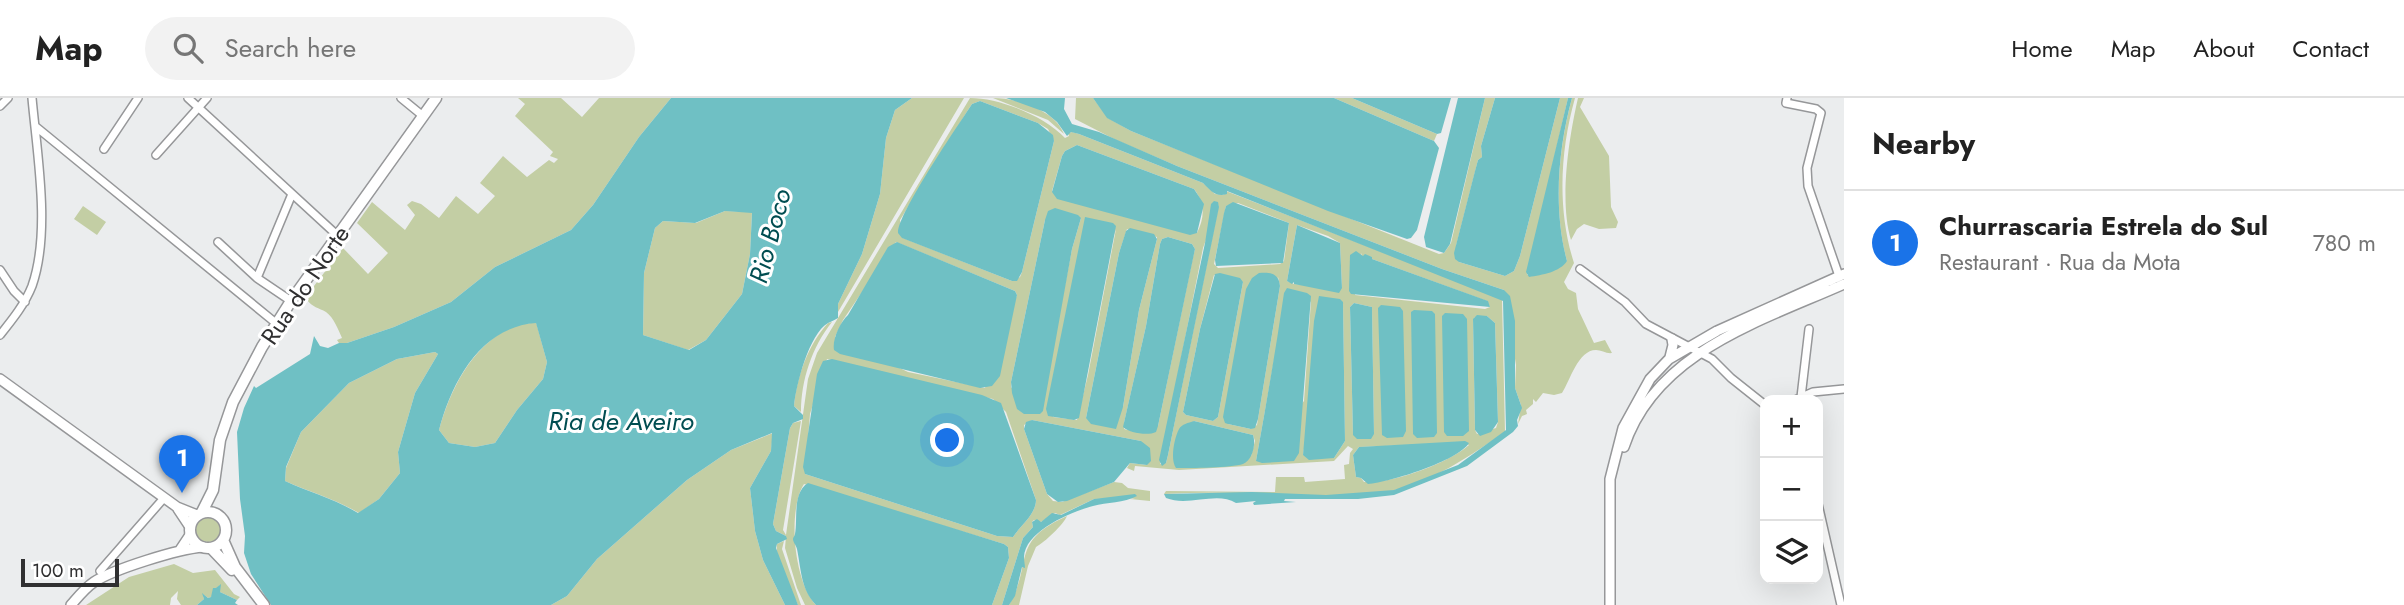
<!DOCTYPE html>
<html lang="en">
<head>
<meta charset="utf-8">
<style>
	:root { --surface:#fff; --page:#f2f2f2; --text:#222; --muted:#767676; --line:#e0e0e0; --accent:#1a73e8 }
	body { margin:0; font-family:Jost,sans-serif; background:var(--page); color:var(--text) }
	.controls { position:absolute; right:21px; bottom:21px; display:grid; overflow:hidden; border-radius:14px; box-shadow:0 7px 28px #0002 }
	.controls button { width:63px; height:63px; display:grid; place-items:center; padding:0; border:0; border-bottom:2px solid var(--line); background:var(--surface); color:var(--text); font:35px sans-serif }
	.scale { position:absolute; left:21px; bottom:18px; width:98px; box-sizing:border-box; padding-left:7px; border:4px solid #303031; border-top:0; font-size:19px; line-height:24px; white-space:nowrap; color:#303031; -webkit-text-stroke:5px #fff; paint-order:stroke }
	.you { position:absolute; left:948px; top:343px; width:24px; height:24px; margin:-18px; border:5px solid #fff; border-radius:50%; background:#1a73e8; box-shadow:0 0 0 10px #1a73e833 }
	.badge { display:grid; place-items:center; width:46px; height:46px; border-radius:50%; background:var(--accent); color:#fff; font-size:23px; font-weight:700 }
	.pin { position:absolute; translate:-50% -58px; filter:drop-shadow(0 2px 4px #0008) }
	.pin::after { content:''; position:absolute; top:37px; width:24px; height:21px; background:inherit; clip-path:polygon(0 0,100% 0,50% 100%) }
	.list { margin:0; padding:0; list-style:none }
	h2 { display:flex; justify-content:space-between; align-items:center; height:91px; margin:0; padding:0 28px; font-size:30px }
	h2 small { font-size:23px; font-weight:400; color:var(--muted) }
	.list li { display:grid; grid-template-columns:46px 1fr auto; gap:21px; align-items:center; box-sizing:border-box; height:105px; padding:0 28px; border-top:2px solid var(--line) }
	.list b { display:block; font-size:26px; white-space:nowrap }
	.list p { margin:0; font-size:23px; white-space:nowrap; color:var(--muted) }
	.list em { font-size:23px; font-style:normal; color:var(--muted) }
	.icon { flex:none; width:38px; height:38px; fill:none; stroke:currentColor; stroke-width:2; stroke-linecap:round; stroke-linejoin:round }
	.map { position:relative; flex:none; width:1844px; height:507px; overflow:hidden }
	header { display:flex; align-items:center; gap:42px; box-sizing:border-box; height:98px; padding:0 35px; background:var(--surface); border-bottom:2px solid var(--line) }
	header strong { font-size:33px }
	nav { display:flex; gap:38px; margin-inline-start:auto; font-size:24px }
	.search { width:490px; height:63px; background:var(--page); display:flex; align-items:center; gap:18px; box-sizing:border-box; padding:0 24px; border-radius:38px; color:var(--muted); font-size:26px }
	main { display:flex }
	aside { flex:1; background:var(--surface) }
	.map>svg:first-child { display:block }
</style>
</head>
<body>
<header>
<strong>Map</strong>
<div class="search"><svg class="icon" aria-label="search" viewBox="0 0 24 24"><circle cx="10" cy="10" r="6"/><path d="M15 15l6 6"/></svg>Search here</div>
<nav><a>Home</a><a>Map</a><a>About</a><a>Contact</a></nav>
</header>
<main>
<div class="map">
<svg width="1844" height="507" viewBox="0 0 1844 507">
	<rect width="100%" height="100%" fill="#ebedee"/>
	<path fill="#c3cea4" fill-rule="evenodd" d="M518,0H561L582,19L599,0H671L639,39L593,107L571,132L495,169L451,204L394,229L347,245H339L337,242L342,240C338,231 334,220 326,214C319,210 312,209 307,202L314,188L343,150L368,176L388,155L357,125L372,104L405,132L415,117L407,107L412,103L421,106L439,120L456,98L478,116L495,98L480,85L503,58L527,79L549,62L554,65L558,61L550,58L553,54L515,18L525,6Z
		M912,0H964L838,214V206L862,156L880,96L886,40L895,12Z
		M970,0C1000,0 1044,18 1065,40L1069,38L1068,35L1072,34L1079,36L1203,85L1215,96L1224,97L1226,93L1502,201L1505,334C1470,358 1432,384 1391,393C1354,401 1314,398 1278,396C1240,395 1202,394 1164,396L1166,393H1169L1275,394L1276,379H1304L1305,384L1345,381L1344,367L1349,366L1350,355L1353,351L1348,348L1334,363L1179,372L1135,368L1134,373L1127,370L1130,365L1147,367L1141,343L1032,322L1024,327V331L1047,396L1053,403L1062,404L1114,384L1122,385L1128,390L1150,393V403L1130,401L1135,400L1094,401L1060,417L1055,415L1041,424L1034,422L1032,424L1033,429L1023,440L1002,507H992L1009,460L1008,449L1004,446L804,386C787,413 794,484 816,507H805L797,490L785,450L786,438L776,433L773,426L790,330L793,325L801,323L783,432L786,437L808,281L817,255ZM980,3L1038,25L1048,31L1054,43L1022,174L1020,179L1012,183L903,140L900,122L968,12L972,6ZM1077,47L1194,91C1205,105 1205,119 1197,135L1052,93L1062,58L1065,53ZM1238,105L1289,125L1284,163L1280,166L1218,170L1214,166L1226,108ZM1219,106L1168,357L1166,365L1160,366L1203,150ZM1081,120L1072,151L1040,316L1031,314L1011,289V284L1045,122ZM1297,127L1328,138L1340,145L1342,190L1294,186L1287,183ZM1116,131L1088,277L1077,322L1053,319ZM1127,131L1157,139V141L1139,212L1123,309L1086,320L1119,155ZM1168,139L1192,146L1195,151L1193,159L1158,328C1146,331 1137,335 1124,331V325L1146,228L1160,146L1162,141ZM896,144L1015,193L1017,197L985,290L908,274L835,239L843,222ZM1361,155L1362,158L1372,159V161L1487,203L1490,209L1485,211L1355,197ZM1214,177L1243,184L1218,319L1213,323L1186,317L1183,314L1200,231ZM1278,179L1280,188L1257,327L1251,331L1228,326ZM1311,203L1304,303L1256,363L1274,262ZM1343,204L1345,343L1334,360L1303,357L1306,337ZM1354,205L1372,209L1374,336L1353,337L1350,209ZM1487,218L1495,225L1498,324L1496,330L1477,336L1475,332L1473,222L1475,219ZM827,261L993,301L1006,314L1036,402C1036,416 1021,427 1013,439L997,438L805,376L810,316ZM1194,323L1253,337L1255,343L1251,358H1173L1176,343ZM1463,345L1469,347C1449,365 1392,386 1364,384L1361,380L1356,379L1353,357L1359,349Z
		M993,0C1017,0 1055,12 1064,36L1048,22Z
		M1076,0H1093L1108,20L1131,33L1439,156L1444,155L1451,145L1485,0H1495L1481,48L1482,59L1478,62L1456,148L1459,164L1505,178L1514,173L1520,158L1560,0H1568L1527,177L1567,163C1553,111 1558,52 1572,0H1575C1560,53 1557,112 1574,165L1564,184L1568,191L1576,195L1578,211L1594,245L1605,242L1612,255C1607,256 1601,252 1596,252C1578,252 1570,283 1562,295L1554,297L1543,295L1536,304L1533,301V306L1526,312L1527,316L1522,318L1518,326L1521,307L1515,290L1516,267L1504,192L1442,171L1177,68L1116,42L1075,21Z
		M1334,0H1352L1437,36L1434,43Z
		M1578,0H1584L1580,9L1609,58L1611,109L1618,124L1616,130L1599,131L1584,126L1577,131L1571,142C1559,103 1569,39 1578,0Z
		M83,108L106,124L97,137L74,121Z
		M725,113L752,114L750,156L742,196L706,242L688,252L643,237L644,175L655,130L663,123L696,125Z
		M536,224L547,264L543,281L517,312L495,345L475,349L449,345L439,332C450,292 471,250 509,230C517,226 528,226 536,224Z
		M832,224C812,249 801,282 801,314L794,308C797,278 808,247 828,225Z
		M435,254L438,256L415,295L398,354L400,375L379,401L359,415C335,401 310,394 285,383L286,370L301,334L349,285L397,261Z
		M773,335L771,353L750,390L755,433L763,462L785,507H551L567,498L597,461L687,382L731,352Z
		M194 430a14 14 0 1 1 28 0a14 14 0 1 1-28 0Z
		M1067,418C1064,426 1044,445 1036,449L1028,468L1019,507H1009C1034,464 1009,444 1067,418Z
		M784,443L782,451L801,507H798C790,490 775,465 777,446Z
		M174,466L193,475L215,472L234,496L240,499L237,502L220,494V487L211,499L208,500L203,496L204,501L197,507H181L177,501L178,493L171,500L170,507H86L129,479Z"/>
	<path fill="#6fc0c4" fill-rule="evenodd" d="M671,0H912L895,12L886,40L880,96L862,156L838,206V220C835,222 832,223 828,225C809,236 796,287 794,308L803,317V321L793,325L790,330L773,426L776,433L786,438L787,441L777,446L776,450L798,507H785L763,462L755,433L750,390L771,353L772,335L731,352L687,382L597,461L567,498L551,507H271L251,476L244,455L245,438L240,401L237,334L244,310L254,288L256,290L310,256L314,238L320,248L328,250L339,245H347L394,229L451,204L495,169L571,132L593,107L639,39ZM725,113L752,115L750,156L742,196L706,242L689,252L643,237L644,175L655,130L663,123L695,125ZM536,225L547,264L543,281L517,312L495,345L475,349L449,345L439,332C452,283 481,229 536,225ZM435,254L438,256L415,295L398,354L400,375L379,401L358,415C335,401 309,394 285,383L286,369L301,334L349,285L397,261Z
		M1006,0H1065L1064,11L1072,26L1099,34L1177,68L1442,171L1504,192L1510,198L1515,223V290L1522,310L1517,322L1518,328L1513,334L1467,368L1394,397L1358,401H1285L1284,403L1296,404L1254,407L1253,405L1256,403L1236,405C1217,393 1188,409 1166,400L1164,396L1252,394L1326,397L1394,392L1458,367L1506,332L1503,203L1227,93V96C1216,100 1210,92 1203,85L1079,36L1071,34L1067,38L1057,24L1045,14Z
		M1093,0H1334L1434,43L1439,50L1417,132L1411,140L1407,141L1328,113L1131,33L1107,20Z
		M1352,0H1451L1441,35L1437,36Z
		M1458,0H1485L1450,146L1444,155L1426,149L1424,139Z
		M1495,0H1560L1520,158L1514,173L1505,178L1459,164L1455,161L1454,155L1475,73L1478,62L1482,59L1481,48Z
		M1568,0H1572C1558,51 1553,111 1567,163C1560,174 1542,177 1529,179L1526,174Z
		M980,3L1038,25L1053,37L1054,43L1022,174L1017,183H1012L902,140L898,135C897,117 955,32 968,12L972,6Z
		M1077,47L1194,91L1204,106L1197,135L1190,137L1057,101L1052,94L1062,58L1065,53Z
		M1214,103L1218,104L1219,109L1168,357L1166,365L1162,368L1159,362L1205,145L1211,106Z
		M1233,104L1289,125L1283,165L1216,168L1215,162L1224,115L1226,108Z
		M1055,110L1078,117L1081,120L1072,151L1043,313L1040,316H1024L1017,311L1012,295L1011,284L1045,122L1048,113Z
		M1085,119L1113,125L1116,128L1079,320L1074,322L1048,318L1046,311Z
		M1297,127L1340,145L1342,190L1339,195L1294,186V184L1292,186L1287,183Z
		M1130,130L1154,136L1157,141L1139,212L1123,309L1116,331L1091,326L1086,320L1119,155L1126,133Z
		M1168,139L1192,146L1195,151L1158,328L1156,334C1148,338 1129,335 1123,329L1146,228L1160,146L1162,141Z
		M897,144L1015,193L1017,197L1000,278L992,288L980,290L840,256L834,252C832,242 840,224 848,217L888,149Z
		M1356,153L1363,158L1365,156L1372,159V161L1488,203L1490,209L1351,196L1349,193L1350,157Z
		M1220,175L1240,180L1243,184L1218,319L1213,323L1186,317L1183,314L1200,231L1215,176Z
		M1259,175C1270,174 1279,175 1280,188L1258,321L1255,330L1251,331L1228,326L1225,325L1223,319L1246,191L1252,180Z
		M1287,190L1307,195L1311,198L1299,355L1294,363L1262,365L1256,363C1266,307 1276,251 1284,195Z
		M1319,198L1340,201L1343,204L1345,343L1334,360L1309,362L1303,357L1314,223Z
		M1354,205L1372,209L1374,336L1371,341H1357L1353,337L1350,209Z
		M1381,207L1400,209L1403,213L1406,333L1403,339L1387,340L1382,337L1378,210Z
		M1414,212L1432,213L1435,216L1437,335L1434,339L1417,340L1413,336L1411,214Z
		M1445,215L1463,216L1467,221L1469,333L1463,338H1447L1444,334L1442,218Z
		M1477,217L1487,218L1495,225L1498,324L1491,334L1480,338L1475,332L1473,221Z
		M832,261L982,297L1001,305L1036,402C1036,416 1021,427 1013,439L997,438L805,376L803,369L817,276L823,263Z
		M1032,322L1141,343L1150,350L1151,363L1147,367L1130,365L1114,384L1067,403L1058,404L1047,396L1024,331L1026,324Z
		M1194,323L1253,337C1256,345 1253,362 1243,366C1231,370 1191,370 1176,370C1170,362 1174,341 1179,331C1182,326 1188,325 1194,323Z
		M1465,343L1469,345C1458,363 1390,384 1368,386L1361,380L1356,379L1353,357L1359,349Z
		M808,385L1004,446L1008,449L1009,460L992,507H816C801,492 801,471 797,451C796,447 793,444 793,441C793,439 795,438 795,436C798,421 792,395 808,385Z
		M1135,396L1137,398C1124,405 1107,404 1093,408C1071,414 1025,433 1024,459C1024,463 1025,467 1025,470L1022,469L1015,498L1009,507H1002L1023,440L1033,429L1032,424L1037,421L1041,424L1052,415L1061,417L1094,401Z
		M221,486L220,494L237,502L235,505L238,507H197L204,501L202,495L208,500L211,499L213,490H216Z"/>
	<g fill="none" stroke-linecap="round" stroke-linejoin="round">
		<g stroke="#969799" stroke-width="10">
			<path id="minor" d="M188,0L338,138
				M401,0L423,18
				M1787,0L1786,5L1816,11L1821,15L1807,70L1808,88L1839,178
				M0,8L8,0
				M35,28L277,226
				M104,51L138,0
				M156,57L207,0
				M218,144L257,180
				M1580,171L1625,204L1646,226L1712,261L1731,280L1765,307
				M0,172L14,193L25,204
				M291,203L257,180L292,96
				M0,237C12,222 25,206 32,188C51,134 37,56 32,0
				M1801,299L1809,231
				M1795,302L1813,294L1844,291
				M1818,406L1841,507
				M100,473L164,400"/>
		</g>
		<g stroke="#969799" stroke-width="12">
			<path id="tertiary" d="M1670,259L1673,247L1672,241
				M0,281L177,409L197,417
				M1624,349C1655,254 1761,223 1844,186
				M178,411L190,429
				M180,452L190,437
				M71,507C78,499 85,490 94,484C114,471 178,451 203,449
				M1610,507V381L1623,330L1650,281L1669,261L1717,233L1844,176"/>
		</g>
		<g stroke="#969799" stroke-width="13">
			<path id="secondary" d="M190 432a18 18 0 1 1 36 0a18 18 0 1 1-36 0Z
				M202,414L213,392L220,342L233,304L262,249L291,203L436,0
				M223,442L235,469L264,507
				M211,450L232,472"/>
		</g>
		<use href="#minor" stroke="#fff" stroke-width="7"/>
		<use href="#tertiary" stroke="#fff" stroke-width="9"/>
		<use href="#secondary" stroke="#fff" stroke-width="10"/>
	</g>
	<g text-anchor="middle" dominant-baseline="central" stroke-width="6" stroke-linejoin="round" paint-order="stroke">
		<g font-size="24" fill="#303031" stroke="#fff">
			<text transform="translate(305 187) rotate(-56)">Rua do Norte</text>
		</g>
		<g font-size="26" font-style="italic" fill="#004d51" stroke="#fff">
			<text transform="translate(770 138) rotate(-75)">Rio Boco</text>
			<text x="621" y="323">Ria de Aveiro</text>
		</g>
	</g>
</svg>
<div class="controls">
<button>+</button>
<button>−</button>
<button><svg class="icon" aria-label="layers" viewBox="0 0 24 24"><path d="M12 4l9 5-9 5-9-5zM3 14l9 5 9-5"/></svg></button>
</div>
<div class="scale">100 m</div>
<div class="you"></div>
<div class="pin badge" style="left:182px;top:395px">1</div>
</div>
<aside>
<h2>Nearby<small></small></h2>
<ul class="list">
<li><span class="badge">1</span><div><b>Churrascaria Estrela do Sul</b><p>Restaurant · Rua da Mota</p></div><em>780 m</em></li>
</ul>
</aside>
</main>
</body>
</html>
